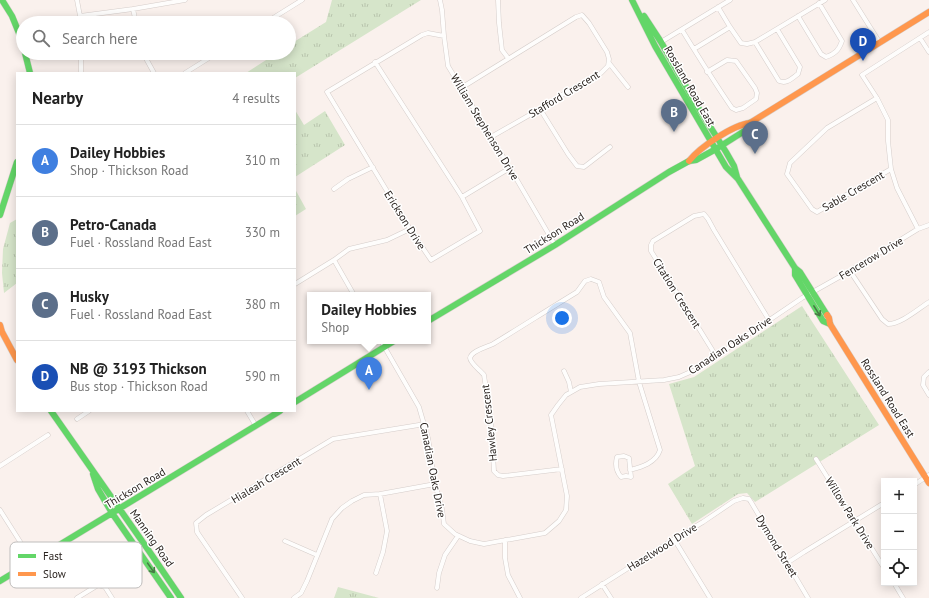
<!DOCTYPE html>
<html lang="en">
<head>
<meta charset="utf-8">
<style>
	:root { --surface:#fff; --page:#f6f6f6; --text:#222; --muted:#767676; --line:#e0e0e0; --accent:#b45309 }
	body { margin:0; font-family:"PT Sans",sans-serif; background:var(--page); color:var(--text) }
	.controls { position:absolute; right:12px; bottom:12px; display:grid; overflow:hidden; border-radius:0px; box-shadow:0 2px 10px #0003 }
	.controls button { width:36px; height:36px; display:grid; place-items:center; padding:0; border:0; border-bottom:1px solid var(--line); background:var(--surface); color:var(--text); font:20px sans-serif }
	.you { position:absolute; left:562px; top:318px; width:14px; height:14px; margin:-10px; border:3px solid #fff; border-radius:50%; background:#1a73e8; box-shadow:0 0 0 6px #1a73e833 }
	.badge { display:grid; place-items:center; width:26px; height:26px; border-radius:50%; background:var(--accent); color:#fff; font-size:13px; font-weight:700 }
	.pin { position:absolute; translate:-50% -33px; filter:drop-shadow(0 1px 2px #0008) }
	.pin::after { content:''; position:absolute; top:21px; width:14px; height:12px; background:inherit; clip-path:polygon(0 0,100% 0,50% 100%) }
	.popup { position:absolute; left:307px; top:292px; width:124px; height:52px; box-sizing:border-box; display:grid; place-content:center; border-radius:0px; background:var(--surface); filter:drop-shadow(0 1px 3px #0005); font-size:13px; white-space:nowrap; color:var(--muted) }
	.popup b { font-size:15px; color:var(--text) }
	.popup::after { content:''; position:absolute; left:50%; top:100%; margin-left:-8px; border:8px solid transparent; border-top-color:var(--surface) }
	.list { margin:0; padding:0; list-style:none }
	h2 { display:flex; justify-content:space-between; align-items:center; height:52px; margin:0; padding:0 16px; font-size:17px }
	h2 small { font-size:13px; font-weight:400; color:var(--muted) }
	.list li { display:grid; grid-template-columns:26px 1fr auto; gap:12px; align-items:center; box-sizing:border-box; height:72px; padding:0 16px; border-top:1px solid var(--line) }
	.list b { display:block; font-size:15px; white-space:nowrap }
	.list p { margin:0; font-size:13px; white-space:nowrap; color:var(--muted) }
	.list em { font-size:13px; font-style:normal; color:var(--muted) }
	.icon { flex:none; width:22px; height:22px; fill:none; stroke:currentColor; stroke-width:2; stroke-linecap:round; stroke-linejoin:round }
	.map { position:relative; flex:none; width:929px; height:598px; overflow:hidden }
	.search { position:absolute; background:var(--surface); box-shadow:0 2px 10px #0003; left:16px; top:16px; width:280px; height:44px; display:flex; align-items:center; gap:10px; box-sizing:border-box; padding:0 14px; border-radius:22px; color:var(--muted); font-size:15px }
	.panel { position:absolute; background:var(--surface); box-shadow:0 2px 10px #0003; left:16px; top:72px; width:280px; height:340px; border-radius:0px }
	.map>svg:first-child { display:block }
</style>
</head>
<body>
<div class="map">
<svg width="929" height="598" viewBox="0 0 929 598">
	<defs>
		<pattern id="park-tufts" width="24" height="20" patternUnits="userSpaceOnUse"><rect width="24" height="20" fill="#d6e5ca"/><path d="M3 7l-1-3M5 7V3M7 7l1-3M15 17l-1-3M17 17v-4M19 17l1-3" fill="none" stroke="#b8c4ad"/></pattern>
	</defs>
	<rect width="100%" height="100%" fill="#faf1ed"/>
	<path fill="url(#park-tufts)" d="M332,0H421L295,78V73H246L277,53H289V45L326,22Z
		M295,110L304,125L325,111L345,145L295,177Z
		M295,189L306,209L295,216Z
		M17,219V283L4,293L2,273L3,249L10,223Z
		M802,306L879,425L755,502L747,493L738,494L692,524L668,484L695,466L669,384L694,377Z
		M338,587L379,598H334Z"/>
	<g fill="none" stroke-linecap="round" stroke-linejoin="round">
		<g stroke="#d5cdca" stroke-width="5">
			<path id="street" d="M77,0L80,16V23
				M440,0L442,10L444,36L448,66L510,168L555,245
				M498,0L499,23L502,50L508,58
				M853,0L880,43
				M718,7L730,27L741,43L747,44L755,42L825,0
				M133,9L136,23
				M80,16L133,9L185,0
				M798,16L821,54L826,57C835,54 839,50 842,41L819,3
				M265,23L302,0
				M682,30C698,56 714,82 732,108L736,110L743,108L756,99L757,93L755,88L736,61L727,60L707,72
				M920,38L929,52
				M661,42L730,0
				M755,42L779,81C787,84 791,79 798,74L800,67L777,29
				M694,49L730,27
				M81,53V73
				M143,53L154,73
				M375,62L462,197L480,231L431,260L410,229L327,92L422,35L428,33L444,36
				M609,63L628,87
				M185,73L217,53
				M461,88L576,17L582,15L589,23L607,52L609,59L608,66L601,73L565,93L540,109L491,137
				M877,98L827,128L790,163L787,174L812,209L817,212L891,169
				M540,109L568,154L577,166L584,167L610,147
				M334,189L348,179L373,167
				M462,197L510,168
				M918,229L897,188L891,169L888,141V120L877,98L862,75L929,32
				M334,260L354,295
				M850,271L882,319L888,324C901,324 918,309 929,302
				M295,284L334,260L349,249L387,240L410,229
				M381,341L419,407L428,438L435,484L442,509L444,524L455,534L470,541L484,544L545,533L559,521L566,510L567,496L551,415L558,405L566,395L580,387L599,384L664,380L679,377L697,369L802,298L850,271L918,229L929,225
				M716,356L651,251V245L653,241L694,216L704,214L708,219L714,230L769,320
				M564,371L569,382L571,392
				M929,372L924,377L923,385L929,395
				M247,411L256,426
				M77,419L89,411
				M624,456L629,458L631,477L626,476L621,477C616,471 615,464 617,457Z
				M816,459L884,568
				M0,466L48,435
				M562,469L503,476L498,475L494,471L491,423L484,375C481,371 470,363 470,358C471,351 487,347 493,344C521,327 549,309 577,292L585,281L591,279L599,282L604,297L630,333L639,382L660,450C656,463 641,467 630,470
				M914,485L929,475
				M0,510L33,562
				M674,539L710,598
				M505,540V558L508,575L520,598
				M285,541L317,555
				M787,563L804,552L884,503
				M376,573L383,552L387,531L380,494
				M894,583L903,598
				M602,584L611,598
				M437,588L439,573L445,555L458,536
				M77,598L98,585L105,587L112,598
				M242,598L197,532L196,523L206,515L333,439L425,424
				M294,598L301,593L307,581L332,519L342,508L352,501L364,495L380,494L435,484
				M581,598L674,539L703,522L734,501L743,498L749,499L751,502L808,598"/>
		</g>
		<g stroke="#d5cdca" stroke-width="7">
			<path id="fast" d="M2,0L12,16L23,43
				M632,0L655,46L726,167L738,179L795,268L800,272L827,315
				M644,16L661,42L696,104L726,152L734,166L737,177
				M25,53L30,73
				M0,215L17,162
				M795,268V275L823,321L830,324
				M428,321L555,245L669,172L689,161L696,160L716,149L746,130L750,123
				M295,402L394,341
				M51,411L149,551L181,598
				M93,474L98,489L112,513L171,598
				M0,581L280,411"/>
		</g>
		<g stroke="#d5cdca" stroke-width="7">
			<path id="slow" d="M689,161C700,147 733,125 750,123L929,12
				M827,315L829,318L830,324L929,483
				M0,325L2,332L17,360"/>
		</g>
		<use href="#street" stroke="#fefdfc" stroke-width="4"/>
		<use href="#fast" stroke="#63d668" stroke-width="6"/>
		<use href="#slow" stroke="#ff974d" stroke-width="6"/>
	</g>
	<defs><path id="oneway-shaft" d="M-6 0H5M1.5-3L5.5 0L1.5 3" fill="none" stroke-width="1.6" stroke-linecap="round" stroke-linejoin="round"/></defs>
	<g stroke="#467c44">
		<use href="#oneway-shaft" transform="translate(817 311) rotate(58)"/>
		<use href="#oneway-shaft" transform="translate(151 568) rotate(55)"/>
	</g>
	<g text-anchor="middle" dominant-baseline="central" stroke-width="3" stroke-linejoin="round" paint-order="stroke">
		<g font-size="11" fill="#2a231f" stroke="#fff">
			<text transform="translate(690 86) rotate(60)">Rossland Road East</text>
			<text transform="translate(564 94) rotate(-31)">Stafford Crescent</text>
			<text transform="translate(485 127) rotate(59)">William Stephenson Drive</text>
			<text transform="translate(853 191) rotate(-30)">Sable Crescent</text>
			<text transform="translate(405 220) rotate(58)">Erickson Drive</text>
			<text transform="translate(554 233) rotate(-32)">Thickson Road</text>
			<text transform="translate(871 258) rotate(-31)">Fencerow Drive</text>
			<text transform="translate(677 293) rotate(58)">Citation Crescent</text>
			<text transform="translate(730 345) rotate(-33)">Canadian Oaks Drive</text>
			<text transform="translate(888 398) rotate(58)">Rossland Road East</text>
			<text transform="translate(489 423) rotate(-96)">Hawley Crescent</text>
			<text transform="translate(433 470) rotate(79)">Canadian Oaks Drive</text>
			<text transform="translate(266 480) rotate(-31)">Hialeah Crescent</text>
			<text transform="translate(135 488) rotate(-31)">Thickson Road</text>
			<text transform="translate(850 513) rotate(58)">Willow Park Drive</text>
			<text transform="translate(152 538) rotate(55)">Manning Road</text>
			<text transform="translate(777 546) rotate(59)">Dymond Street</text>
			<text transform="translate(662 547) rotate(-32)">Hazelwood Drive</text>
		</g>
	</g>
	<rect x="10" y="542" width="132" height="46" rx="6" fill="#fff" stroke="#bfbdbc" stroke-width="1"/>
	<rect x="18" y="554" width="18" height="4" fill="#63d668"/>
	<rect x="18" y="572" width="18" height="4" fill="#ff974d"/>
	<g font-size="11" fill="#2a231f">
		<text x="43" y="560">Fast</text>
		<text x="43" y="578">Slow</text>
	</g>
</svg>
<div class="controls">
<button>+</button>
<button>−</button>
<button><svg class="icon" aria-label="locate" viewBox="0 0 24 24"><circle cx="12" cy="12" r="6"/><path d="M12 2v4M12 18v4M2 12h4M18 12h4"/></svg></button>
</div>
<div class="you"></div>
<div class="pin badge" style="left:369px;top:390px;background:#3f7fe0">A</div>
<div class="popup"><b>Dailey Hobbies</b>Shop</div>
<div class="pin badge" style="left:674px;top:132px;background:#5c6f8a">B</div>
<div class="pin badge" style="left:755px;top:154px;background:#5c6f8a">C</div>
<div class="pin badge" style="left:863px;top:61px;background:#1a4fb4">D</div>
<div class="search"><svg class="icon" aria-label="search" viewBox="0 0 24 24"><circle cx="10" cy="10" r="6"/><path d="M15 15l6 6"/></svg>Search here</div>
<section class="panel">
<h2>Nearby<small>4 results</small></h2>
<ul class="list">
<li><span class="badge" style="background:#3f7fe0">A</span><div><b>Dailey Hobbies</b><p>Shop · Thickson Road</p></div><em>310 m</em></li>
<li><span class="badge" style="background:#5c6f8a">B</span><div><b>Petro-Canada</b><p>Fuel · Rossland Road East</p></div><em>330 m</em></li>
<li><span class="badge" style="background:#5c6f8a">C</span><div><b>Husky</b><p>Fuel · Rossland Road East</p></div><em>380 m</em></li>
<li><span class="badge" style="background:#1a4fb4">D</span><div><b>NB @ 3193 Thickson</b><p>Bus stop · Thickson Road</p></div><em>590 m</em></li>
</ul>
</section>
</div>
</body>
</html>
